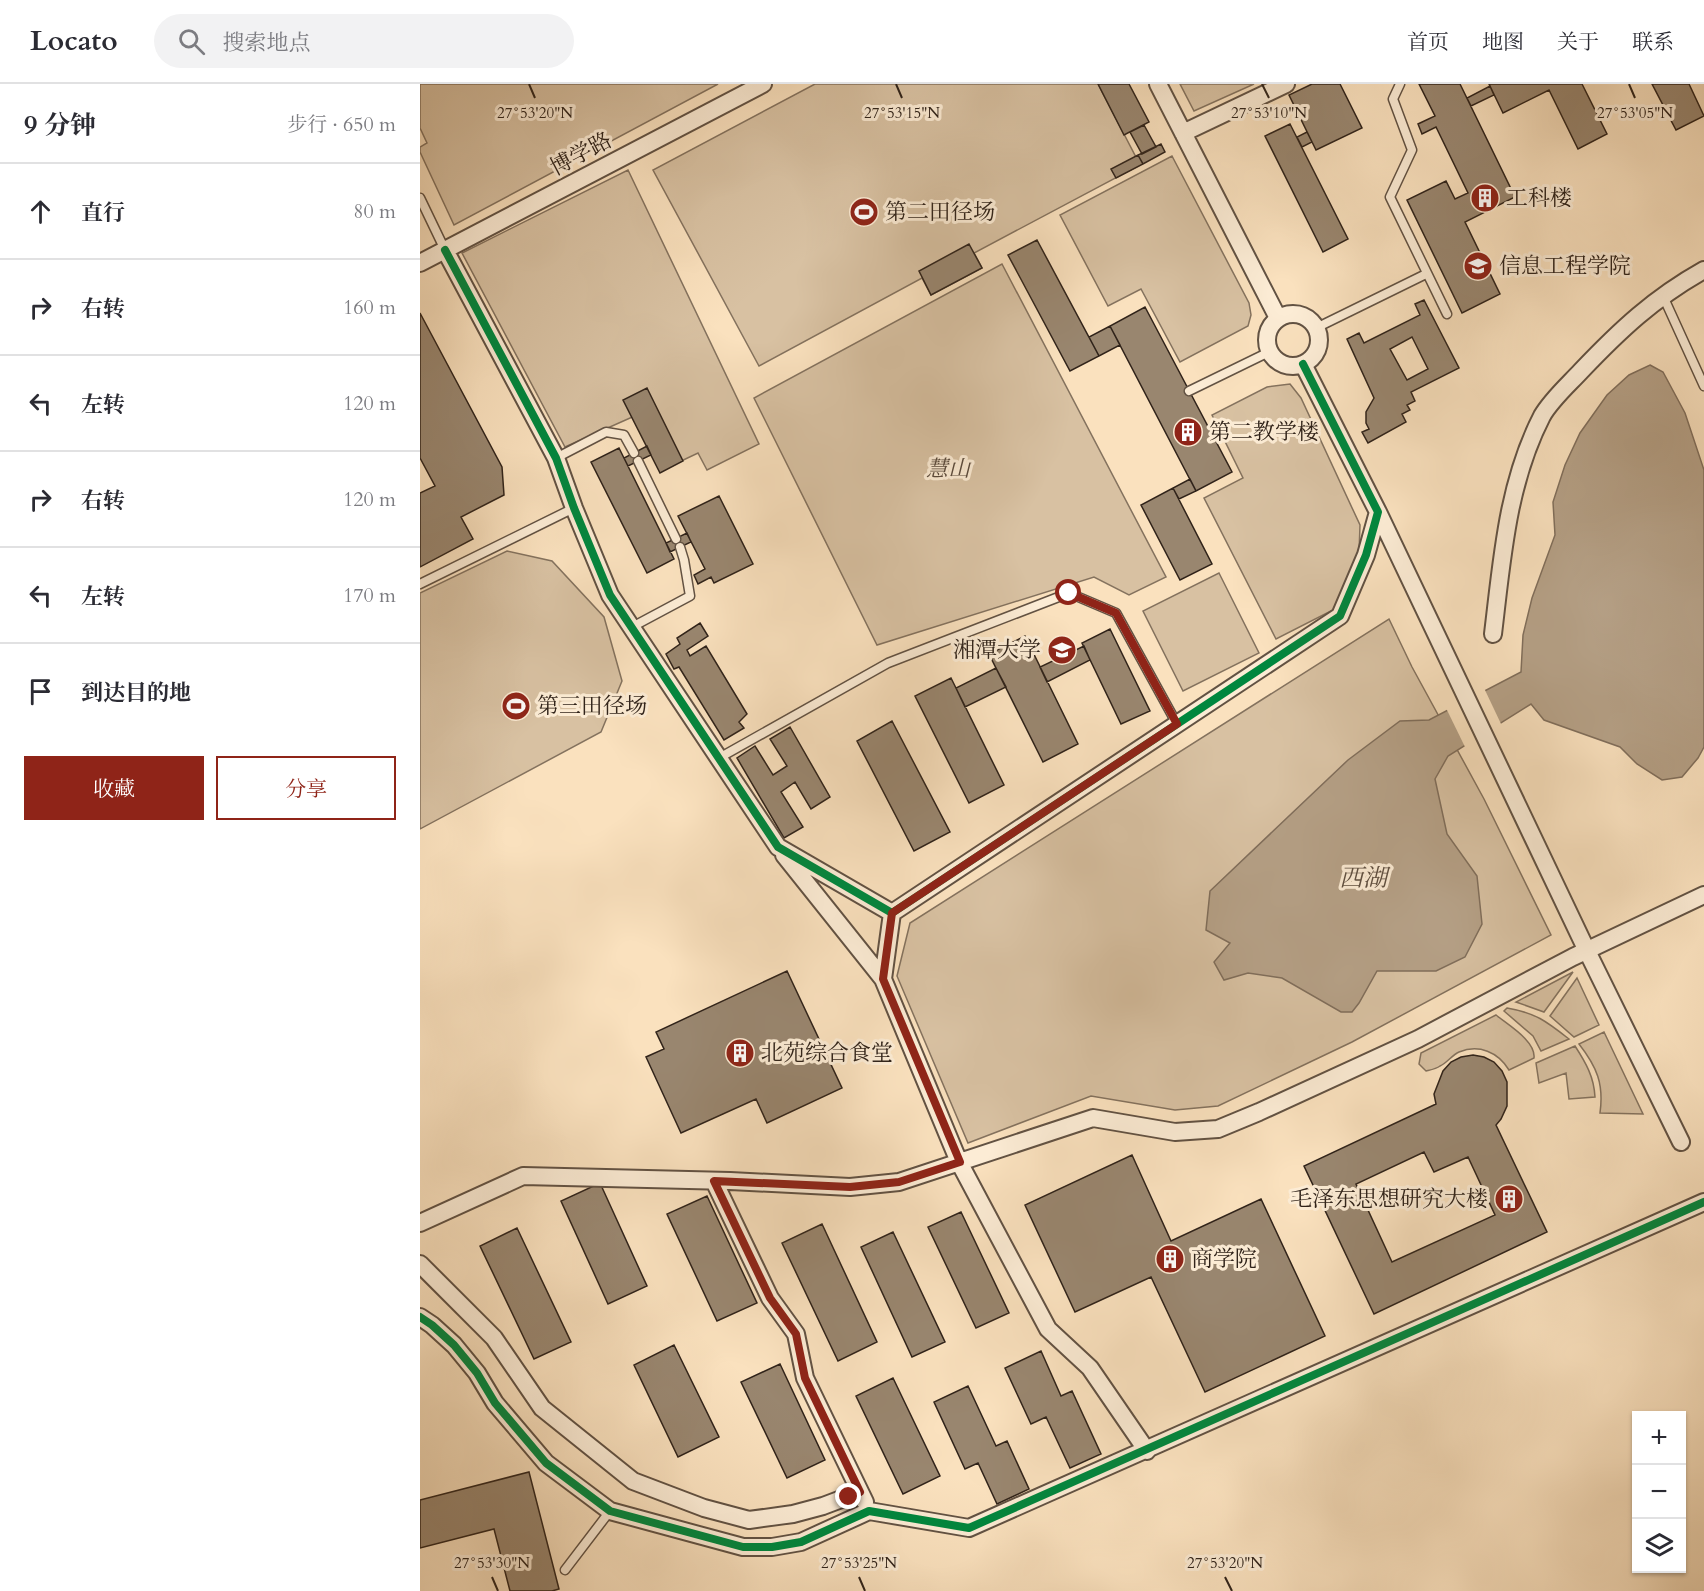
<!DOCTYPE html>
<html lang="zh">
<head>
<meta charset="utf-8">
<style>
	:root { --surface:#fff; --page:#f2f2f3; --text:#2b2b33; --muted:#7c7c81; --line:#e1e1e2; --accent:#8f2418 }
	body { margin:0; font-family:Cardo,"Noto Serif SC",serif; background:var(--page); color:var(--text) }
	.controls { position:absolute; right:18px; bottom:18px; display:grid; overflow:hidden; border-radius:0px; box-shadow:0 2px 4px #0004 }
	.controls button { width:54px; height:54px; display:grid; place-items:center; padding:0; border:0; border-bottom:2px solid var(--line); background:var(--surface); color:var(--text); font:30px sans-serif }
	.stop { position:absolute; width:18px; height:18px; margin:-14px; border:4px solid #8f2418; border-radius:50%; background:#fff }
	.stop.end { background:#8f2418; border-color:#fff; box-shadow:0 2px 6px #0008 }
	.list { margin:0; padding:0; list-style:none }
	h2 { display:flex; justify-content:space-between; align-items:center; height:78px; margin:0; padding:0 24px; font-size:26px }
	h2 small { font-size:20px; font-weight:400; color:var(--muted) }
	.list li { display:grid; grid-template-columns:39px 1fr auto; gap:18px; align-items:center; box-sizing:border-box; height:96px; padding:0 24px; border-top:2px solid var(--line) }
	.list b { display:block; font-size:22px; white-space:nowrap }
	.list em { font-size:20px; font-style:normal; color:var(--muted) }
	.actions { display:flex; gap:12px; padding:18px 24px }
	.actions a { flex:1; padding:14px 0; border:2px solid var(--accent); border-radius:0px; text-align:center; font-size:21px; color:var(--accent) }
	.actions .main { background:var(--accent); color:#fff }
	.icon { flex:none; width:33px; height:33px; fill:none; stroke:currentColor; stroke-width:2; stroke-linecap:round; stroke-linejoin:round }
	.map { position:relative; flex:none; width:1284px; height:1507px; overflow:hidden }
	header { display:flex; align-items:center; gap:36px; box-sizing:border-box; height:84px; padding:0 30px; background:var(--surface); border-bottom:2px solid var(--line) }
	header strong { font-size:28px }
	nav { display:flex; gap:33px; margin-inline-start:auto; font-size:21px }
	.search { width:420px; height:54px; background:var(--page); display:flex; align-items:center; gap:15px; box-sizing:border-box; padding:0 21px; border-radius:33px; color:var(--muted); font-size:22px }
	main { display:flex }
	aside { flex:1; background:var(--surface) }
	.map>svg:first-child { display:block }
</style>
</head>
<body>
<header>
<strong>Locato</strong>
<div class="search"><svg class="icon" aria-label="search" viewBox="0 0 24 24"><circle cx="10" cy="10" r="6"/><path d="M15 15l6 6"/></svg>搜索地点</div>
<nav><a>首页</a><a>地图</a><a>关于</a><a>联系</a></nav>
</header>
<main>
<aside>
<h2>9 分钟<small>步行 · 650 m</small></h2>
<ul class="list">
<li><svg class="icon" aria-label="ahead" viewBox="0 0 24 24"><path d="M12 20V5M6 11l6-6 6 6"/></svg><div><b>直行</b></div><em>80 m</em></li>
<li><svg class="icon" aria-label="right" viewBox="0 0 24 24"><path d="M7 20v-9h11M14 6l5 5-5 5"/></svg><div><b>右转</b></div><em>160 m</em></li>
<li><svg class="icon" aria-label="left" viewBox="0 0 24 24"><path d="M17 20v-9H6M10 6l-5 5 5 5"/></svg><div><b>左转</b></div><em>120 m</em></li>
<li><svg class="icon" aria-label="right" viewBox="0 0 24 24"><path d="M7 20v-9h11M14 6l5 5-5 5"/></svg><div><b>右转</b></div><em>120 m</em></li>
<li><svg class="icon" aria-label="left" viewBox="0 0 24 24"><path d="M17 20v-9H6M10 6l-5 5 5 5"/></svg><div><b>左转</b></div><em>170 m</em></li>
<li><svg class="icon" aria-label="arrive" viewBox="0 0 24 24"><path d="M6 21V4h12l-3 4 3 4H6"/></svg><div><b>到达目的地</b></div></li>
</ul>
<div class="actions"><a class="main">收藏</a><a>分享</a></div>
</aside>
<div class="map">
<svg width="1284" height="1507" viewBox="0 0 1284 1507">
	<rect width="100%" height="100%" fill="#fae1be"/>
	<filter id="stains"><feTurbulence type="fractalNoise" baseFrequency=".00333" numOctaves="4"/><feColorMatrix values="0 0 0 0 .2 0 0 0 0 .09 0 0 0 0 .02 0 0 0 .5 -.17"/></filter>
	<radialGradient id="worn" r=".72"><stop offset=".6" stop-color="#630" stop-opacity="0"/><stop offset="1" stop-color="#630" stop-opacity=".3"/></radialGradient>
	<path fill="#d8c1a2" stroke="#84725e" stroke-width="1.5" d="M0,0H298L34,141L0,68V63L7,59L0,44Z
		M395,0H678L720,81L554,169L562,184L511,211L502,194L339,282L233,86Z
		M760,0H834L774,27Z
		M752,72L829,219L831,231L828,242L760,278L721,205L688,222L640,131Z
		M208,86L339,360L287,386L278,369L255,380L228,326L145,363L42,169Z
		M582,180L746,493L709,511L674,493L457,561L334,314Z
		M870,300L881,314L940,441L939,469L913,526L856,555L784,414L823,394L792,331L847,303Z
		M87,467L132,477L184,533L202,597L181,648L0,745V509Z
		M799,489L839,569L763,607L723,527Z
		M969,535L992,583L1064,715L1131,851L932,958L798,1022L755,1026L671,1012L548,1059L477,892L490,839Z
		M1153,888L1124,928L1096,918Z
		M1157,894L1179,941L1154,953L1130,932Z
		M1087,924C1116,929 1126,937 1149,955L1121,967L1113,952L1084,927Z
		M1076,931C1088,941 1116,957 1114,974L1089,986C1078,968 1059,960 1039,968C1032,971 1027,979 1020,982C1016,985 1010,986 1006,987L999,980L1001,969Z
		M1184,948L1223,1030L1180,1029C1184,1000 1177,983 1159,960Z
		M1155,962C1166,979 1174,993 1175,1013L1149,1015L1146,989L1119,999L1116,979Z"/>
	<path fill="#b5a086" stroke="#806e5b" stroke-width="1.5" d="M1230,281L1243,288L1265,329L1284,386V663L1278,674L1262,693L1242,696L1217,680L1200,663L1124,636L1111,620L1028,672L1015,695L1027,750L1057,792L1062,840L1045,873L1016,887H957L939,919L932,928H921L862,894L828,889L804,896L794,878L810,859L786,846L790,807L928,676L980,637L1009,636L1101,588L1103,551L1112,514L1135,451L1133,418L1145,381L1160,349L1187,311L1209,291Z"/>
	<path fill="#fae1be" d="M1064,604L1082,642L1046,665L1026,624Z"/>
	<path fill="#99866f" stroke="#30231a" stroke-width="1.5" fill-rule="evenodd" d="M678,0H709L729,38L704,51Z
		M892,0H920L942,44L896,66L869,11Z
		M999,0H1040L1095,113L1045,138L1080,210L1042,229L987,116L1026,97L1035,115L1048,109L1016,43L1002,50L998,40L1015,32Z
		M1069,0H1162L1187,50L1158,65L1129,6L1083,29Z
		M1232,0H1269L1284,32L1256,46Z
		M1070,2L1074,11L1051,22L1047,14Z
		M870,40L928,155L903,168L845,52Z
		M724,41L736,63L722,70L710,48Z
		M887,48L892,58L882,63L877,53Z
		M741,60L745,68L723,80L718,71Z
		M718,71L723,80L696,94L691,85Z
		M617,156L679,272L650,287L588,171Z
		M549,160L562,184L511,211L499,187Z
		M1004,216L1039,284L991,308L995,317L987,321L990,326L982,330L986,338L948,359L942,348L949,345L946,339V328L954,314L927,255L939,249L944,259L1000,231L995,220ZM992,253L1008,285L987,296L970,265Z
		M725,223L812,388L776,407L690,242Z
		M0,229L82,383L84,411L41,433L53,455L0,483V409L15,402L0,374Z
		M690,242L700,261L679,272L669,253Z
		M227,304L263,377L240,389L203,316Z
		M227,362L231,371L208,382L204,374Z
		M199,364L254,475L227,489L171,378Z
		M770,395L776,407L759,415L753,404Z
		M753,404L792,480L760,496L721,421Z
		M299,412L333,480L294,499L291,493L278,500L274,491L285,485L258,432Z
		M267,449L271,458L250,468L246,459Z
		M280,539L288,552L267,566L270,572L286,562L327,630L319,638L324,644L304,656L259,583L254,585L246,570L260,560L257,554Z
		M690,545L730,627L701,640L662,559Z
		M605,552L658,660L623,678L569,570Z
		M664,562L670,576L627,598L620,583Z
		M576,584L586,603L545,623L536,604Z
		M531,594L584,701L549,719L495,612Z
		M472,637L530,748L494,767L437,657Z
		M370,643L410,713L391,725L375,698L361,708L383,743L364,754L317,674L335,662L353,691L367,682L350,655Z
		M367,887L422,1004L347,1039L336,1015L261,1049L226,973L244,965L236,948Z
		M1053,971L1064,973L1074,978L1082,987L1087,998V1022L1081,1035L1076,1041L1127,1148L954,1230L884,1082L1016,1020L1014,1010L1023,987L1031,978L1041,973ZM1004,1068L1014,1088L1048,1073L1075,1131L972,1178L936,1100Z
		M712,1071L751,1157L841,1115L905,1252L785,1308L731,1193L655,1228L605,1121Z
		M180,1099L227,1202L188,1220L141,1117Z
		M287,1112L337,1219L297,1237L247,1130Z
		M541,1128L589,1229L556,1244L508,1143Z
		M402,1140L457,1258L418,1277L362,1159Z
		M97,1144L151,1258L114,1275L60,1162Z
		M473,1148L525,1258L492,1273L441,1163Z
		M254,1261L299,1353L258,1373L214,1281Z
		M621,1267L641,1312L652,1307L681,1370L650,1384L626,1333L611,1340L585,1284Z
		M360,1280L405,1376L367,1394L321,1298Z
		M473,1294L520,1392L483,1410L436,1312Z
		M548,1302L576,1362L587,1357L609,1405L577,1420L558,1379L545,1385L514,1318Z
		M109,1388L139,1505L132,1507H90L74,1445L0,1464V1416Z"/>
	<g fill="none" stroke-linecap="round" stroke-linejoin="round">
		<g stroke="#625243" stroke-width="11">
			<path id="service" d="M980,0L973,15L992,66L970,113L1027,230
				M0,114L25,166
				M1243,212L1284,302
				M896,244L1006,190
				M769,307L849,268
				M136,374L186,348L204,351L214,369
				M218,377L256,455
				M0,500L154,424
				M212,543L270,512L264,476L260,463
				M299,674L468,579L649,509L696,529L757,640
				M145,1486L190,1427"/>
		</g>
		<g stroke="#625243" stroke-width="20">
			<path id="minor" d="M738,0L858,234
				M763,49L866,0
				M25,166L136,374L154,424L190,511L358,763L472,829L920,532L946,471L958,428L883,280
				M0,179L343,0
				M847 256a26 26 0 1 1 52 0a26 26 0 1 1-52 0Z
				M958,428L1167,867L1261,1058
				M1073,550C1082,476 1087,400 1122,332C1131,316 1148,301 1161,287C1200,246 1234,214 1284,186
				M364,771L463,895
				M472,829L463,895L539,1078L628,1245L670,1284L727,1367
				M294,1097L350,1214L376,1250L385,1294L445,1418
				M0,1139L103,1092L310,1097L430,1103L479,1098L673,1034L755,1048L798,1045L839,1028L998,955L1153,873L1284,811
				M0,1180L74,1254L122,1324L213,1397L284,1424L329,1436L373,1430L403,1422L440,1408
				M0,1233L12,1241L34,1261L57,1289L75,1319L126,1379L190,1427L323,1463H352L381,1458L449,1427L549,1444L1284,1118"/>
		</g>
		<use href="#service" stroke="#fcecd5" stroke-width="8"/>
		<use href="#minor" stroke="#fcecd5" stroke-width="16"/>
		<g stroke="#fcecd5" stroke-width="11">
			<path id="cycleway" d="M25,166L136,374L154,424L190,511L358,763L472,829L920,532L946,471L958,428L883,280
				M0,1233L12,1241L34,1261L57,1289L75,1319L126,1379L190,1427L323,1463H352L381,1458L449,1427L549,1444L1284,1118"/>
		</g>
		<use href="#cycleway" stroke="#00873e" stroke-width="8"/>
	</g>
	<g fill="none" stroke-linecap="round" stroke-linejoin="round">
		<path stroke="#8f2418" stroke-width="8" d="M429,1413L440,1408L385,1294L376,1250L350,1214L294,1097L430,1103L479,1098L540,1078L463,895L472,829L757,640L696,529L649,509"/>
	</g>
	<path fill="none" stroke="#30231a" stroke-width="2" d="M109,0L115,14M476,0L482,14M842,0L849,14M1209,0L1215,14M72,1493L78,1507M439,1493L445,1507M805,1493L812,1507"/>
	<defs>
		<g id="building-disc" transform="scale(1.5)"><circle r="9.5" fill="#8f2418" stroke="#fcecd5"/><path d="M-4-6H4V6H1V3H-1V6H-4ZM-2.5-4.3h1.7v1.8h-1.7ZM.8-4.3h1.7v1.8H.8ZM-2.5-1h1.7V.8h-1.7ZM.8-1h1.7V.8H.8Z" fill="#fff"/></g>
		<g id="stadium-disc" transform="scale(1.5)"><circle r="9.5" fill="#8f2418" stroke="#fcecd5"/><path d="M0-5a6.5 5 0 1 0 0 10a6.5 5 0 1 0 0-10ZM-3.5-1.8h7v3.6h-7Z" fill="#fff"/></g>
		<g id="university-disc" transform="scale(1.5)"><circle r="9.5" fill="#8f2418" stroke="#fcecd5"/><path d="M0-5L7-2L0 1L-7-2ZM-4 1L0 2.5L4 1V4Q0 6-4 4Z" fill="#fff"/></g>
	</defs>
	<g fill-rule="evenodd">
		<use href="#building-disc" x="1065" y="114"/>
		<use href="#stadium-disc" x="444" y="128"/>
		<use href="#university-disc" x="1058" y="182"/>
		<use href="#building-disc" x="768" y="348"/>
		<use href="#university-disc" x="642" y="566"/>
		<use href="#stadium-disc" x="96" y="622"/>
		<use href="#building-disc" x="320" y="969"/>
		<use href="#building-disc" x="1089" y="1115"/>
		<use href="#building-disc" x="750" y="1175"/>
	</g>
	<g text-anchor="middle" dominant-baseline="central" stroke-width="6" stroke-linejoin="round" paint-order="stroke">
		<g font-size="22" fill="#30231a" stroke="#fcecd5">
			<text transform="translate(161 70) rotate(-28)">博学路</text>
		</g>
		<g font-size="22" fill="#30231a" stroke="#fcecd5" text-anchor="start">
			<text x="1086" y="114">工科楼</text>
			<text x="465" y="128">第二田径场</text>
			<text x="1079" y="182">信息工程学院</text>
			<text x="789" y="348">第二教学楼</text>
			<text x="621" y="566" text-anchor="end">湘潭大学</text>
			<text x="117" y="622">第三田径场</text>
			<text x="341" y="969">北苑综合食堂</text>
			<text x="1068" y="1115" text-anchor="end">毛泽东思想研究大楼</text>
			<text x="771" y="1175">商学院</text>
		</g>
		<g font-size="22" font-style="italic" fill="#5a4a3c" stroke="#fcecd5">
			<text x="528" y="385">慧山</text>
		</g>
		<g font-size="24" font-style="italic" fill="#5f4f40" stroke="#fcecd5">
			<text x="943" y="794">西湖</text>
		</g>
	</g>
	<g font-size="15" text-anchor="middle" fill="#30231a" stroke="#fcecd5" stroke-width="6" stroke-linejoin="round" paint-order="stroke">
		<text x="115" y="34">27°53'20"N</text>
		<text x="482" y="34">27°53'15"N</text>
		<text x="849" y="34">27°53'10"N</text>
		<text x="1215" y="34">27°53'05"N</text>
		<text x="72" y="1484">27°53'30"N</text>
		<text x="439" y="1484">27°53'25"N</text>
		<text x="805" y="1484">27°53'20"N</text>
	</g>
	<rect width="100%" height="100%" filter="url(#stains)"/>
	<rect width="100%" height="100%" fill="url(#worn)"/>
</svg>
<div class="controls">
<button>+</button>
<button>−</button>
<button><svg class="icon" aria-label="layers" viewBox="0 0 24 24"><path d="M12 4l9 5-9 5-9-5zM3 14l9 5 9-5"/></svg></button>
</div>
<div class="stop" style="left:649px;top:509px"></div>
<div class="stop end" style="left:429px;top:1413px"></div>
</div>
</main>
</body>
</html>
